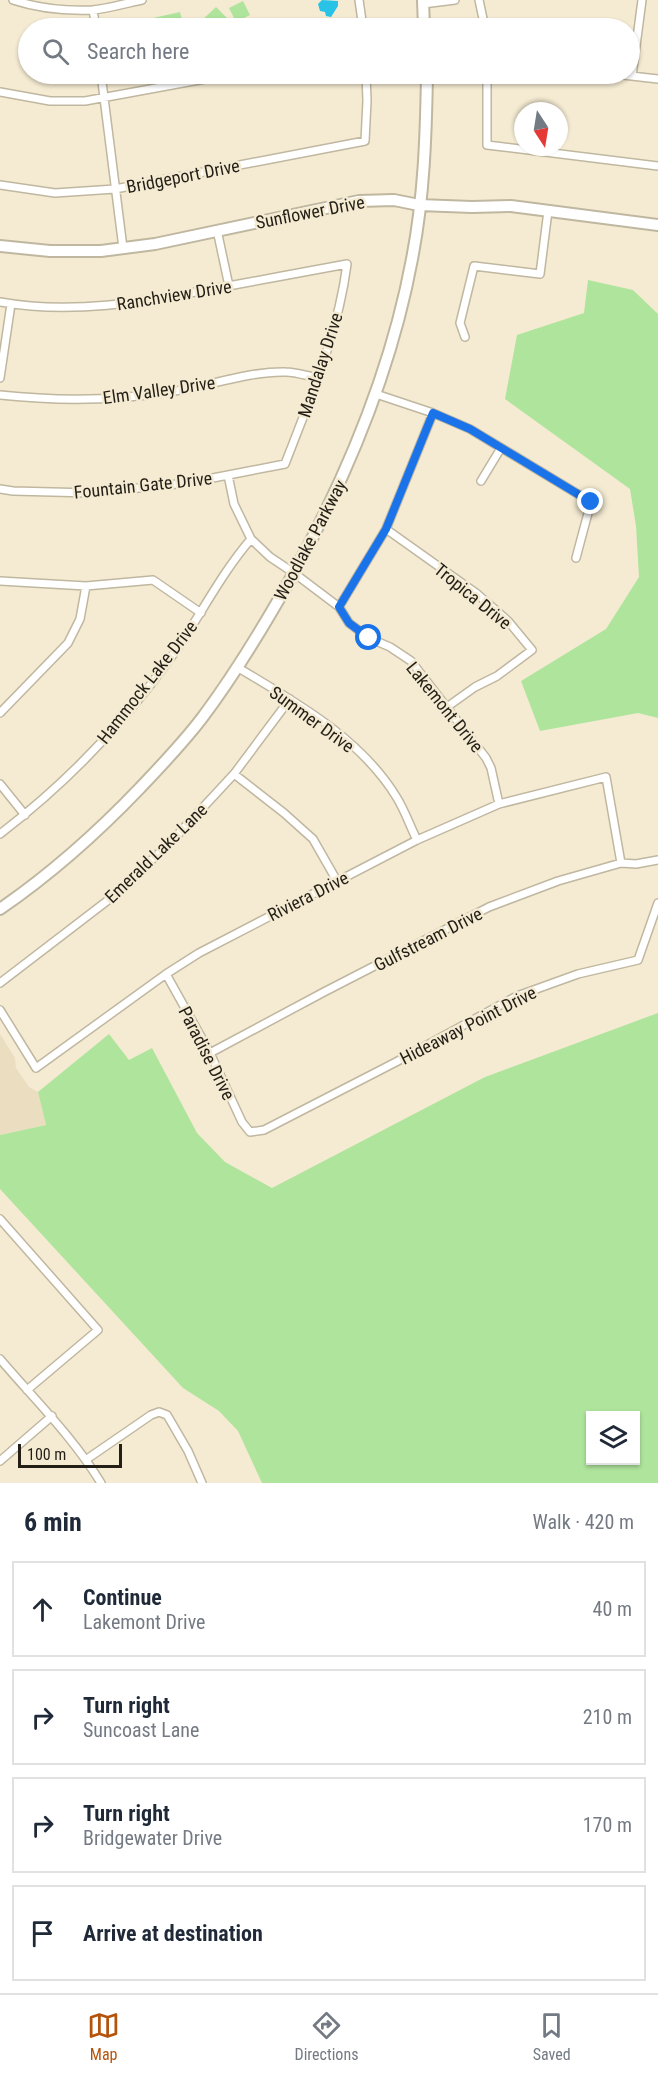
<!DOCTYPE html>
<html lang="en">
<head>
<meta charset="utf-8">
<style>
	:root { --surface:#fff; --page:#f6f6f7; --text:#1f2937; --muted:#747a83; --line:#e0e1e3; --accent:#b45309 }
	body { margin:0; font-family:"Roboto Condensed",sans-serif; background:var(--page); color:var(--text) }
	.controls { position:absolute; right:18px; bottom:18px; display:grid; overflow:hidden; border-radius:0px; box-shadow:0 2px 4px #0004 }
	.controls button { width:54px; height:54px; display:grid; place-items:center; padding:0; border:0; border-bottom:2px solid var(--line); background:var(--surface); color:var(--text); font:30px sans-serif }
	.compass { position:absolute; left:514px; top:102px; width:54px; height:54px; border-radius:50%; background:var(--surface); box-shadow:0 2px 4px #0004; rotate:168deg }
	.scale { position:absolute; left:18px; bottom:15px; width:104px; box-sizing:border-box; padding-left:6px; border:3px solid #231f17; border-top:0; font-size:16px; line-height:21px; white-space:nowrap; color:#231f17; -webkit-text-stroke:4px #f5ebd3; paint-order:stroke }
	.stop { position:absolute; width:18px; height:18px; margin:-14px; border:4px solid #1a73e8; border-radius:50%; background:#fff }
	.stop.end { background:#1a73e8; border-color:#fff; box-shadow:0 2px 6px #0008 }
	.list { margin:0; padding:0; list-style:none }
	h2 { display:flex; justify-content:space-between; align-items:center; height:78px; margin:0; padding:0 24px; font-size:26px }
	h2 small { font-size:20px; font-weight:400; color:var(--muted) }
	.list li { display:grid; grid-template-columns:39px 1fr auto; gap:18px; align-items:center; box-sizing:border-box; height:96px; margin:0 12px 12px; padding:0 12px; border:2px solid var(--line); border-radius:0px }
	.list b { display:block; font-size:22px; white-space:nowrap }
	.list p { margin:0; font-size:20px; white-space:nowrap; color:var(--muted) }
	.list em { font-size:20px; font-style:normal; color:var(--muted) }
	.icon { flex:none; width:33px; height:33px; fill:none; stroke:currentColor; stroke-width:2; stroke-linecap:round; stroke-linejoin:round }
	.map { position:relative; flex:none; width:658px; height:1483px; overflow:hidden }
	.search { position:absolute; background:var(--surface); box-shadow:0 2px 4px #0004; left:18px; right:18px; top:18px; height:66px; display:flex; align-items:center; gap:15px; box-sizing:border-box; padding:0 21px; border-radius:33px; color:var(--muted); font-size:22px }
	.sheet { height:510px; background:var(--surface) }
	nav { display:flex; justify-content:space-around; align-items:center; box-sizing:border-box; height:84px; border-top:2px solid var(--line); background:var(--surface); font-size:16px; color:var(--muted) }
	nav a { display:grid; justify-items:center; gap:3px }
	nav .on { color:var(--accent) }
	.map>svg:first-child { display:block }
</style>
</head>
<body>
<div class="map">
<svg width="658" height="1483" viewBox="0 0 658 1483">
	<rect width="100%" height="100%" fill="#f5ebd3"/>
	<path fill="#ebdec0" d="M0,1034L15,1058L16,1068L29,1087L38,1092L46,1125L0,1135Z"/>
	<path fill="#afe49c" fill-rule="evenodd" d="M243,1L250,15L236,22L229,8Z
		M216,7L233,24L228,28H208L201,21Z
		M180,12L184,28H146L144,20Z
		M588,280L633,290L658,314V718L638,713L540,731L521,681L606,629L639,577L636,526L630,489L505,399L517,335L584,313Z
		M658,1013V1483H262L238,1431L219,1411L183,1388L0,1189V1135L46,1125L38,1092L109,1034L129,1060L152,1048L197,1133L225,1162L272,1188L485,1077ZM590,1416H636V1460H590Z"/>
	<path fill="#2ac3e8" d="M322,0L338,1V6L331,17L326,16L325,12L320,11L318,4Z"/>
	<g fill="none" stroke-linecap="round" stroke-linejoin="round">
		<g stroke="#c0b7a0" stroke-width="10">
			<path id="street" d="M13,0C37,8 66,11 92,10C108,9 126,3 142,0
				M359,0L363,28
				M479,0L485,28
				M423,4L455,0
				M93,10L96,28
				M101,74L123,248
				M487,74V145L658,166
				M614,74L658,79
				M632,76L642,0
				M0,92L50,101H85L232,74
				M0,185L55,193L115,189L365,141L367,101L366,74
				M217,230L229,286
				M0,302C72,315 142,302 212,289C257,281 302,272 347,264C338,334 310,399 285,464L187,483L91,493L13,491L0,489
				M465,337L460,323L474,266L540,274L548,211
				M0,378L11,304
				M376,394L433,413L470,429L591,502L576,558
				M0,395C56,401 113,401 169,392C208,387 247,371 286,372C296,372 307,376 318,378
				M228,475L234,504L251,539L270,557L294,573L339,607L349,623L369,638L390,647L411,661L486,758L491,768L499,804
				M481,481L501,448
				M386,529L476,593L508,621L532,650L497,676L475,687L447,707
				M0,581L86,586L153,580L201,613
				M339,607L386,529L433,413
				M237,667C295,702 361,738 397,798C405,811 410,826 417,840
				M0,713L68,643L80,619L86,586
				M234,774L284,813L313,839L337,881
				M0,784L25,815
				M0,834C64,785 122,725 169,660C198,621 219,576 251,539
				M166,974L210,1053L242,1122L250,1132L264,1130L396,1062L517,996L578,974L638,960L658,903
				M0,983L107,901L170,843L234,774L290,699
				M0,1010L36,1068L166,974L199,953L417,840L499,804L606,777L621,863
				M210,1053L324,992L489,907L558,881L621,863L636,864L658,860
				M0,1219L98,1330L27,1390
				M0,1359C35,1400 73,1437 101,1483
				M87,1459L151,1415L159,1412L167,1415L170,1420L188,1451L202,1483
				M0,1461L52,1416"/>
		</g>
		<g stroke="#c0b7a0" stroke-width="14">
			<path id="secondary" d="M423,0L424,28
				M0,246L50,251H101L155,244L359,201L394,200L419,205L472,207L511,206L658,225
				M0,909C51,874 97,833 140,788C161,766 183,743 202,718C235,674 264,626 291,578C347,477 391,372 412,259C424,198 426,135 427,74"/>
		</g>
		<use href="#street" stroke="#fff" stroke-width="7"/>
		<use href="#secondary" stroke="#fff" stroke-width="10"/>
	</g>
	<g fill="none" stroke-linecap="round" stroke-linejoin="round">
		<path stroke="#1a73e8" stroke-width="8" d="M369,638L349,623L339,607L386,529L433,413L470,429L591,502"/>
	</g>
	<g text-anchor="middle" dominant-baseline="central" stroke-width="5" stroke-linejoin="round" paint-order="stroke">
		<g font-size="18" fill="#231f17" stroke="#f5ebd3">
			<text transform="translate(183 176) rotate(-11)">Bridgeport Drive</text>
			<text transform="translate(310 212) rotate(-11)">Sunflower Drive</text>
			<text transform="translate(174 295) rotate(-9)">Ranchview Drive</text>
			<text transform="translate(320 365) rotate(-72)">Mandalay Drive</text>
			<text transform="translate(159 390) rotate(-8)">Elm Valley Drive</text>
			<text transform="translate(143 485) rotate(-6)">Fountain Gate Drive</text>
			<text transform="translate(310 540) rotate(-62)">Woodlake Parkway</text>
			<text transform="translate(473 596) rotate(39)">Tropica Drive</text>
			<text transform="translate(147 682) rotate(-52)">Hammock Lake Drive</text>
			<text transform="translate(445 707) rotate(51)">Lakemont Drive</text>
			<text transform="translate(312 719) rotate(36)">Summer Drive</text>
			<text transform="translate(156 853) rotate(-44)">Emerald Lake Lane</text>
			<text transform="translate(308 896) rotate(-27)">Riviera Drive</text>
			<text transform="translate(428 939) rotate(-27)">Gulfstream Drive</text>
			<text transform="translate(468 1025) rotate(-27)">Hideaway Point Drive</text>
			<text transform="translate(207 1053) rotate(63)">Paradise Drive</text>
		</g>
	</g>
</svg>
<div class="controls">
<button><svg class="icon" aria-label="layers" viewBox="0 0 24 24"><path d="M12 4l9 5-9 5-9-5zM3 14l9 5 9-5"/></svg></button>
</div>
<svg class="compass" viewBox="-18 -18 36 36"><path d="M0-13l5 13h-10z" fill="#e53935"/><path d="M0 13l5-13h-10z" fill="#747a83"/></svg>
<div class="scale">100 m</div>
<div class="stop" style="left:369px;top:638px"></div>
<div class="stop end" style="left:591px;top:502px"></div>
<div class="search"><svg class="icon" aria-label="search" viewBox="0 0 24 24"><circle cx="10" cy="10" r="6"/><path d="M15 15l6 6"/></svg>Search here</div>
</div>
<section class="sheet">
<h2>6 min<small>Walk · 420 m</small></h2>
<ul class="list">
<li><svg class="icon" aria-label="ahead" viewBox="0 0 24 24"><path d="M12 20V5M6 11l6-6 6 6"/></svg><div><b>Continue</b><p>Lakemont Drive</p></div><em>40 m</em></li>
<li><svg class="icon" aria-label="right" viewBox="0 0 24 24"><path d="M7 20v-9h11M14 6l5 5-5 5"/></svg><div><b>Turn right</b><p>Suncoast Lane</p></div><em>210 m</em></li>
<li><svg class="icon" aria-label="right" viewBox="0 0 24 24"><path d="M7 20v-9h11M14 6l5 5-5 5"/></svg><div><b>Turn right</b><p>Bridgewater Drive</p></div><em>170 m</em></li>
<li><svg class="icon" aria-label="arrive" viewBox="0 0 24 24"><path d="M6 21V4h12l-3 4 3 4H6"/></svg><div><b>Arrive at destination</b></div></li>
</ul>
</section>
<nav>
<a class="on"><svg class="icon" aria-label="map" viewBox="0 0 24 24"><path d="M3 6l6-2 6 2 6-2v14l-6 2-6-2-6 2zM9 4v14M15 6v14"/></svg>Map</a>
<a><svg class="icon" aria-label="directions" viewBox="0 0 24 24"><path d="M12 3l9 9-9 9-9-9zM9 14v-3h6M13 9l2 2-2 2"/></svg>Directions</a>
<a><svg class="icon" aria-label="saved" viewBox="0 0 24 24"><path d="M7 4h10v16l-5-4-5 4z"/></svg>Saved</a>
</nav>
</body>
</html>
